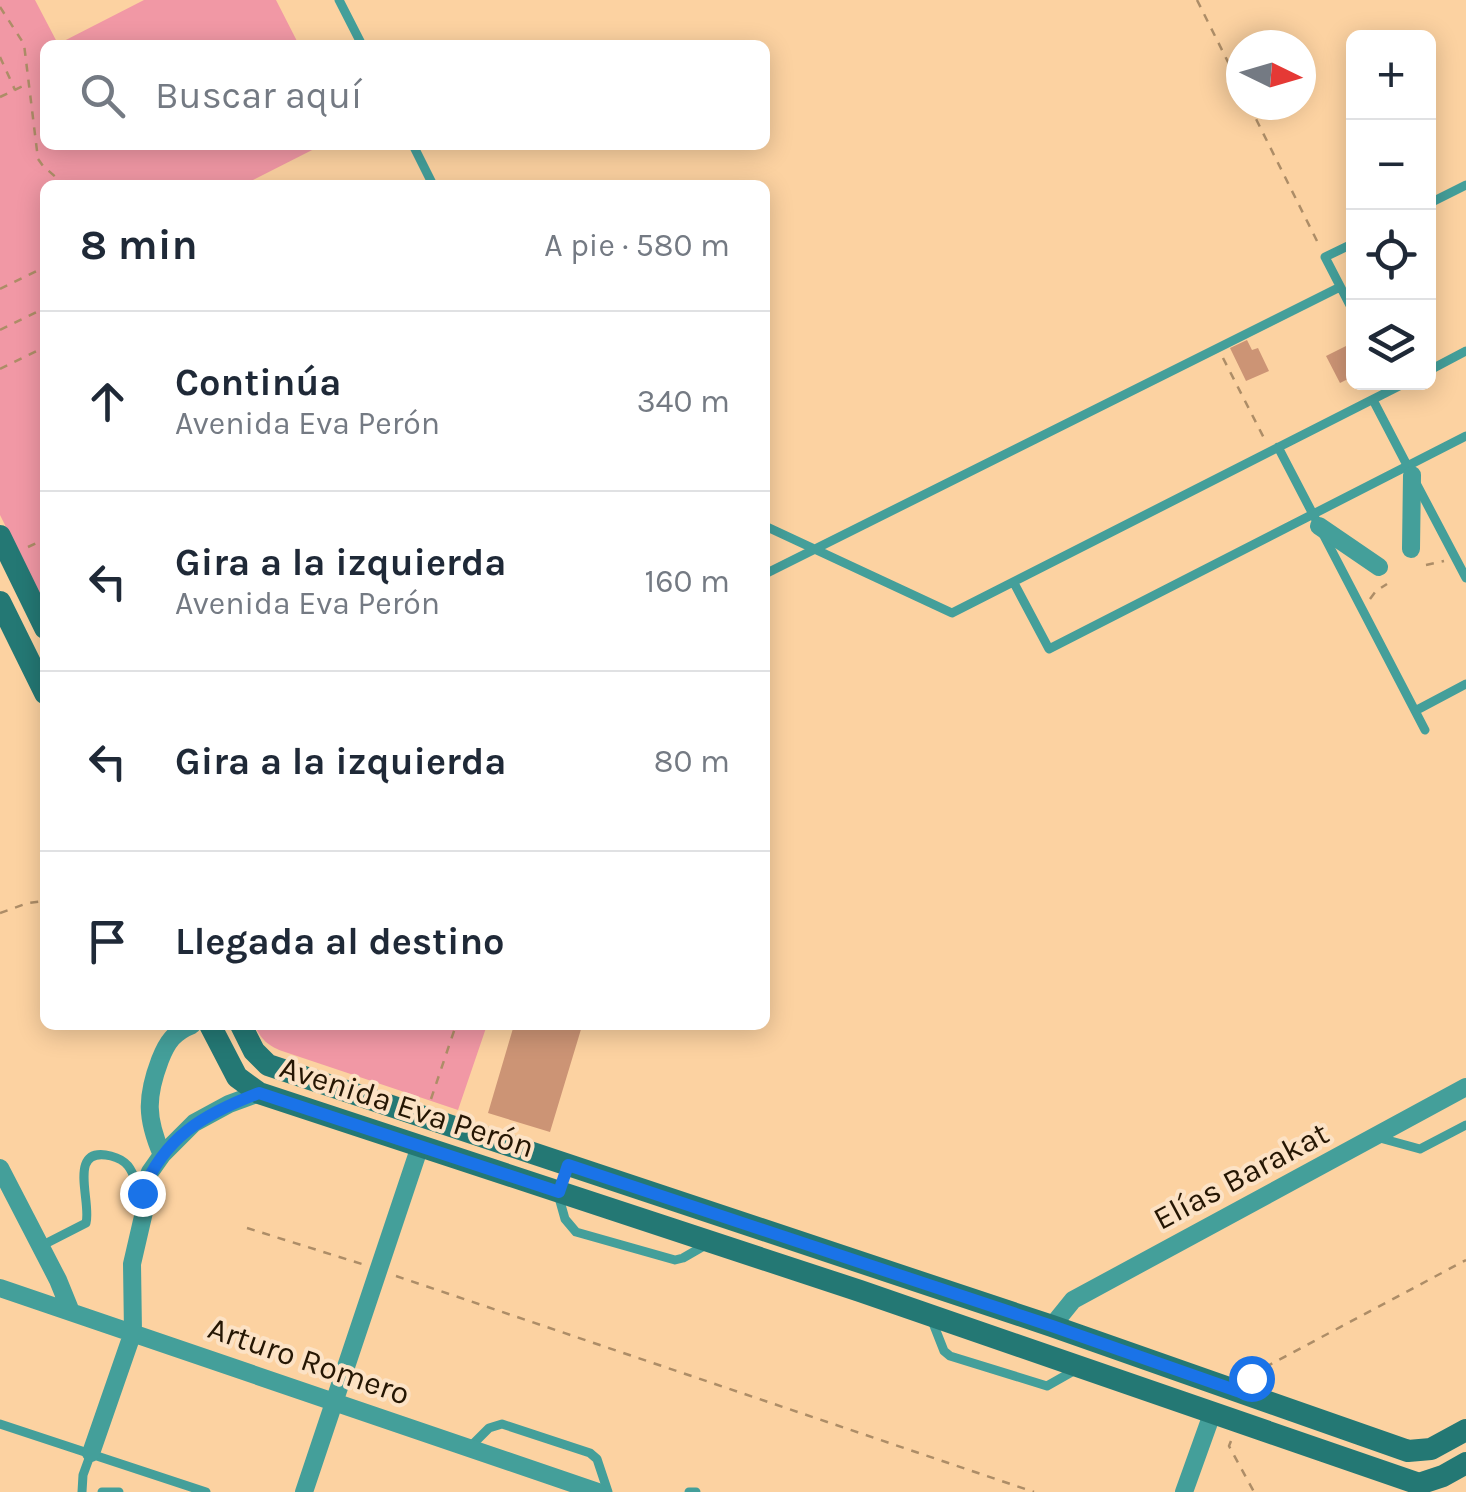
<!DOCTYPE html>
<html lang="es">
<head>
<meta charset="utf-8">
<style>
	:root { --surface:#fff; --page:#f6f6f7; --text:#1f2937; --muted:#747a83; --line:#e0e1e3 }
	body { margin:0; font-family:Karla,sans-serif; background:var(--page); color:var(--text) }
	.controls { position:absolute; right:30px; top:30px; display:grid; overflow:hidden; border-radius:15px; box-shadow:0 5px 25px #0003 }
	.controls button { width:90px; height:90px; display:grid; place-items:center; padding:0; border:0; border-bottom:2px solid var(--line); background:var(--surface); color:var(--text); font:50px sans-serif }
	.compass { position:absolute; left:1226px; top:30px; width:90px; height:90px; border-radius:50%; background:var(--surface); box-shadow:0 5px 25px #0003; rotate:95deg }
	.stop { position:absolute; width:30px; height:30px; margin:-22px; border:8px solid #1a73e8; border-radius:50%; background:#fff }
	.stop.end { background:#1a73e8; border-color:#fff; box-shadow:0 2px 10px #0008 }
	.list { margin:0; padding:0; list-style:none }
	h2 { display:flex; justify-content:space-between; align-items:center; height:130px; margin:0; padding:0 40px; font-size:42px }
	h2 small { font-size:32px; font-weight:400; color:var(--muted) }
	.list li { display:grid; grid-template-columns:65px 1fr auto; gap:30px; align-items:center; box-sizing:border-box; height:180px; padding:0 40px; border-top:2px solid var(--line) }
	.list b { display:block; font-size:38px; white-space:nowrap }
	.list p { margin:0; font-size:32px; white-space:nowrap; color:var(--muted) }
	.list em { font-size:32px; font-style:normal; color:var(--muted) }
	.icon { flex:none; width:55px; height:55px; fill:none; stroke:currentColor; stroke-width:2; stroke-linecap:round; stroke-linejoin:round }
	.map { position:relative; flex:none; width:1466px; height:1492px; overflow:hidden }
	.search { position:absolute; background:var(--surface); box-shadow:0 5px 25px #0003; left:40px; top:40px; width:730px; height:110px; display:flex; align-items:center; gap:25px; box-sizing:border-box; padding:0 35px; border-radius:15px; color:var(--muted); font-size:38px }
	.panel { position:absolute; background:var(--surface); box-shadow:0 5px 25px #0003; left:40px; top:180px; width:730px; height:850px; border-radius:15px }
	.map>svg:first-child { display:block }
</style>
</head>
<body>
<div class="map">
<svg width="1466" height="1492" viewBox="0 0 1466 1492">
	<rect width="100%" height="100%" fill="#fcd2a1"/>
	<path fill="#f198a5" d="M0,0H35L58,44L144,0H276L299,45H45V145H322L243,185H45V605L0,515Z
		M254,1025H487L458,1110L282,1051C267,1045 262,1040 254,1025Z"/>
	<path fill="#cc9475" d="M1247,340L1252,350L1258,348L1269,371L1246,381L1230,348Z
		M1350,344L1354,351V376L1340,383L1326,356Z
		M514,1025L582,1026L550,1132L488,1113Z"/>
	<g fill="none" stroke-linecap="round" stroke-linejoin="round">
		<path stroke="#ad8d67" stroke-width="2.5" stroke-dasharray="8 8" stroke-linecap="butt" d="M1197,0L1241,88
			M0,7L24,44L38,159L43,166L65,185
			M0,57L15,90
			M0,97L27,84
			M1249,105L1320,247
			M0,289L45,267
			M0,330L45,308
			M1223,358L1265,440
			M0,369L45,347
			M28,547L45,539
			M1426,565L1444,561
			M1370,599L1376,591L1387,584
			M0,913L28,903L45,901
			M431,1099L456,1025
			M247,1228L365,1265
			M396,1276L1034,1492
			M1253,1377L1258,1371L1466,1260
			M1231,1441L1229,1446L1254,1492"/>
		<path stroke="#449f9a" stroke-width="9" d="M339,0L362,45
			M413,145L433,185
			M1428,204L1466,185
			M1354,243L1325,257L1354,313
			M1428,371L1466,351
			M1373,400L1409,469
			M1278,447L1316,520
			M1416,483L1466,578
			M765,526L952,613L1407,382
			M1323,534L1425,730
			M765,574L1340,287
			M1014,583L1049,649L1466,436
			M1415,711L1466,684
			M1380,1138L1420,1149L1466,1125
			M558,1194L565,1219L576,1232L675,1260L683,1258L709,1243
			M41,1246L86,1223C92,1202 66,1145 111,1156C131,1161 132,1173 140,1191
			M931,1318L944,1351L950,1356L1047,1386L1077,1369
			M0,1424L206,1492
			M470,1447L489,1428L502,1424L590,1453L597,1459L608,1492
			M82,1492L83,1475L91,1453
			M102,1492H119
			M689,1492H696"/>
		<path stroke="#449f9a" stroke-width="18" d="M1319,526L1379,567
			M1411,549L1412,475
			M162,1155C146,1118 146,1097 160,1060C167,1042 174,1032 192,1025
			M0,1168L58,1280L71,1312
			M0,1288L598,1492
			M1052,1326L1073,1300L1466,1087
			M91,1453L133,1332L132,1264L144,1212L142,1193L150,1172L162,1155L194,1123L229,1104L259,1093
			M304,1492L420,1146
			M1184,1492L1212,1414"/>
		<path stroke="#247874" stroke-width="22" d="M0,536L45,628
			M0,602L45,693
			M210,1025L237,1077L259,1093L860,1291L1419,1484L1443,1476L1466,1463
			M241,1025L254,1051L268,1065L1052,1326L1408,1451L1431,1449L1466,1430"/>
	</g>
	<g fill="none" stroke-linecap="round" stroke-linejoin="round">
		<path stroke="#1a73e8" stroke-width="12" d="M142,1193C164,1137 204,1114 259,1093L559,1192L568,1165L1052,1326L1246,1394L1251,1378"/>
	</g>
	<g text-anchor="middle" dominant-baseline="central" stroke-width="8" stroke-linejoin="round" paint-order="stroke">
		<g font-size="32" fill="#251603" stroke="#fce2c5">
			<text transform="translate(407 1107) rotate(18)">Avenida Eva Perón</text>
			<text transform="translate(1241 1176) rotate(-28)">Elías Barakat</text>
			<text transform="translate(309 1361) rotate(19)">Arturo Romero</text>
		</g>
	</g>
</svg>
<div class="controls">
<button>+</button>
<button>−</button>
<button><svg class="icon" aria-label="locate" viewBox="0 0 24 24"><circle cx="12" cy="12" r="6"/><path d="M12 2v4M12 18v4M2 12h4M18 12h4"/></svg></button>
<button><svg class="icon" aria-label="layers" viewBox="0 0 24 24"><path d="M12 4l9 5-9 5-9-5zM3 14l9 5 9-5"/></svg></button>
</div>
<svg class="compass" viewBox="-18 -18 36 36"><path d="M0-13l5 13h-10z" fill="#e53935"/><path d="M0 13l5-13h-10z" fill="#747a83"/></svg>
<div class="stop" style="left:1251px;top:1378px"></div>
<div class="stop end" style="left:142px;top:1193px"></div>
<div class="search"><svg class="icon" aria-label="search" viewBox="0 0 24 24"><circle cx="10" cy="10" r="6"/><path d="M15 15l6 6"/></svg>Buscar aquí</div>
<section class="panel">
<h2>8 min<small>A pie · 580 m</small></h2>
<ul class="list">
<li><svg class="icon" aria-label="ahead" viewBox="0 0 24 24"><path d="M12 20V5M6 11l6-6 6 6"/></svg><div><b>Continúa</b><p>Avenida Eva Perón</p></div><em>340 m</em></li>
<li><svg class="icon" aria-label="left" viewBox="0 0 24 24"><path d="M17 20v-9H6M10 6l-5 5 5 5"/></svg><div><b>Gira a la izquierda</b><p>Avenida Eva Perón</p></div><em>160 m</em></li>
<li><svg class="icon" aria-label="left" viewBox="0 0 24 24"><path d="M17 20v-9H6M10 6l-5 5 5 5"/></svg><div><b>Gira a la izquierda</b></div><em>80 m</em></li>
<li><svg class="icon" aria-label="arrive" viewBox="0 0 24 24"><path d="M6 21V4h12l-3 4 3 4H6"/></svg><div><b>Llegada al destino</b></div></li>
</ul>
</section>
</div>
</body>
</html>
